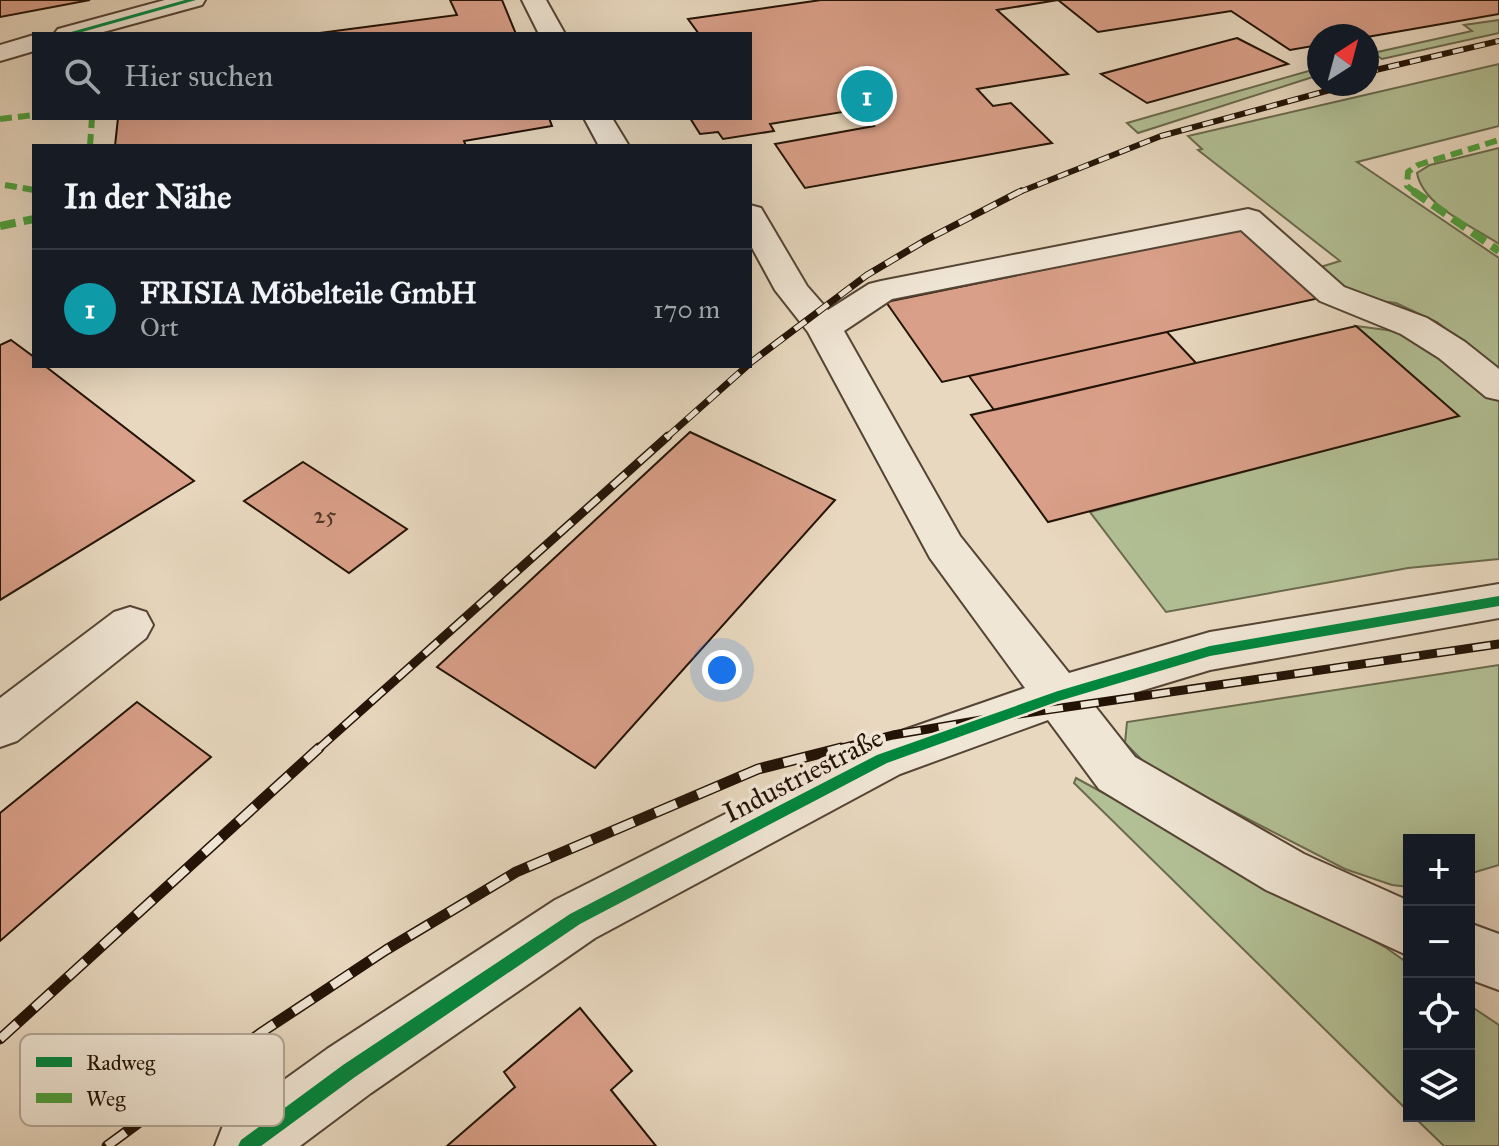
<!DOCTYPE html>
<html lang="de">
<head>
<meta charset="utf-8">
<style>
	:root { --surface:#171b24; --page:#20242c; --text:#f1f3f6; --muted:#9ea1a6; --line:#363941; --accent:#c59692 }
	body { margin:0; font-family:"IM FELL Great Primer",serif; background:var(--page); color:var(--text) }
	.controls { position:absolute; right:24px; bottom:24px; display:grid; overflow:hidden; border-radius:0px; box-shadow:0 8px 32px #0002 }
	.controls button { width:72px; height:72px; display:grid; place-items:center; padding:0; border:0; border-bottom:2px solid var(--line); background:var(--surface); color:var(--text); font:40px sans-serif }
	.compass { position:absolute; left:1307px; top:24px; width:72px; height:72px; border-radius:50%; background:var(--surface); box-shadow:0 8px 32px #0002; rotate:36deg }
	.you { position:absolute; left:722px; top:670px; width:28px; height:28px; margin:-20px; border:6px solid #fff; border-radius:50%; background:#1a73e8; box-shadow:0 0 0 12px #1a73e833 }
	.badge { display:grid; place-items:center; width:52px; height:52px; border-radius:50%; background:var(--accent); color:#fff; font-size:26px; font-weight:700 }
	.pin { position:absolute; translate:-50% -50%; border:4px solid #fff; box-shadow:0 2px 8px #0006 }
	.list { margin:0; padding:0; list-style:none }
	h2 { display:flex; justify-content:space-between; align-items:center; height:104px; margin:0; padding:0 32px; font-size:34px }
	h2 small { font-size:26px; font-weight:400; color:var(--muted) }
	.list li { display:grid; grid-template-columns:52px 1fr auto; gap:24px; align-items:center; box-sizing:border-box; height:120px; padding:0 32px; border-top:2px solid var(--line) }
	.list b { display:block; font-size:30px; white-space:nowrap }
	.list p { margin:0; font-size:26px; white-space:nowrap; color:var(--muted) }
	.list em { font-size:26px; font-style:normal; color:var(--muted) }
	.icon { flex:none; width:44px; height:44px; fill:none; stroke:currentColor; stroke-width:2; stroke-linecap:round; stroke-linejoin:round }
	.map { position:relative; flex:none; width:1499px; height:1146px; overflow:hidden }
	.search { position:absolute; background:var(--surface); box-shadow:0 8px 32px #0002; left:32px; top:32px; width:720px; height:88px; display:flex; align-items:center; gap:20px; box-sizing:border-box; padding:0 28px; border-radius:0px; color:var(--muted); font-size:30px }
	.panel { position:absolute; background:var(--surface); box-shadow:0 8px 32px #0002; left:32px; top:144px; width:720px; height:224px; border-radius:0px }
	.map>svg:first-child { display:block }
</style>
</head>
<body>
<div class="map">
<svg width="1499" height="1146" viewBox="0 0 1499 1146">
	<rect width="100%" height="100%" fill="#e8d8bf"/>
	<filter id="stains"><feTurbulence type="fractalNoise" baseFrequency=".0025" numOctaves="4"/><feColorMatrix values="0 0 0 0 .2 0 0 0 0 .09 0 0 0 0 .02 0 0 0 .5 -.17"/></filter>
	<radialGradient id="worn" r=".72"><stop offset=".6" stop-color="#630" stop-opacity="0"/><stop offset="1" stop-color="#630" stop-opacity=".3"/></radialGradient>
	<path fill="#b2c095" stroke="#6a6a4e" stroke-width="2" d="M1499,20V33L1382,59L1373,53L1472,31L1464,25Z
		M1499,64V126L1357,162L1499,258V370L1437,322L1396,303L1347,297L1314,269L1340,261L1198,150L1202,149L1188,136Z
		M1319,68V75L1138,133L1127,123Z
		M1499,148V244C1472,226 1423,206 1417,173L1430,165Z
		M1356,326L1402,332L1499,398V559L1408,568L1166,612L1090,512L1458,416Z
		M1499,665V865L1469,874V840H1409V887L1392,885L1345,869L1151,769L1125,743L1127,722Z
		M1076,778L1385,947L1409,964V1112L1074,783Z
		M1469,1005L1499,1025V1146H1444L1413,1116H1469Z"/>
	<path fill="#d99f88" stroke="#231306" stroke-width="2" d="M0,0H90L0,17Z
		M450,0H502L516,34H312L457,15Z
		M821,0H1499V14L1367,37L1319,36V45L1290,50L1231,11L1098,32L1058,0L997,10L1068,74L977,89L993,106L1011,103L1052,143L805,188L775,144L874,126L860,109L770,124L774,131L723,139L718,132L700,134L690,118H750V34H699L688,19Z
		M1237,38L1288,64L1147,103L1101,74Z
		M118,118H549L552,126L464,141L466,146H115Z
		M1246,228L1324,297L942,382L886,302Z
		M1356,326L1459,416L1048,522L971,415Z
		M1167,332L1196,363L994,410L969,376Z
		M11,340L34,357V366H45L194,481L0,600V345Z
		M690,432L835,500L595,768L437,667Z
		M303,462L407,529L349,573L244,501Z
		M137,702L211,757L0,941V813Z
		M580,1008L632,1071L611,1090L656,1146H447L515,1087L504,1072Z"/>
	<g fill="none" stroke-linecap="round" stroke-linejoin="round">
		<g stroke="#544434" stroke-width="4">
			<path id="minor" d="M165,0H205L202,5L96,34H54L58,29Z
				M522,0H546L565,34H539Z
				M34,35V51L0,61V45Z
				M584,118H612L629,146H599Z
				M750,205L761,208L807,286L828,310L869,284L881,281L1248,209L1259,212L1344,287L1427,318L1465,342L1499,369V400L1486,397L1439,358L1401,334L1320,301L1241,230L892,299L844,331L960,536L1069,673L1210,632L1499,584V618L1210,670L1094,705L1135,757L1304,854L1409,901V956L1266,890L1099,789L1048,720L900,774L595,938L371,1093L300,1146H215L224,1123L327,1049L555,900L864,744L1025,688L930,558L808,332L775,290L750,244Z
				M130,607L146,612L153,625L146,638L17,741L0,747V698L114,612Z
				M1469,923L1499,934V990L1469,979Z"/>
		</g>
		<use href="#minor" fill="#f0e6d5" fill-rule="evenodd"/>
		<g stroke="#231306" stroke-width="6">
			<path id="rail-far3" d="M1367,72L1499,41
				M1017,193L1161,136L1352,84"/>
		</g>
		<g stroke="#231306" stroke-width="7">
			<path id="rail-far2" d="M750,363L867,275L926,240L1021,191
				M666,438L747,366"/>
		</g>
		<g stroke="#231306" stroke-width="9">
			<path id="rail-far1" d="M317,750L668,436
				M833,750L893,735L999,717L1499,644"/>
		</g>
		<g stroke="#231306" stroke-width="11">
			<path id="rail" d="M0,1039L319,748
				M107,1146L262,1032L386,950L516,872L758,769L841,748"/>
		</g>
		<use href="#rail-far3" stroke="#f0e6d5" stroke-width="4" stroke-dasharray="11" stroke-linecap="butt"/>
		<use href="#rail-far2" stroke="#f0e6d5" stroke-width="5" stroke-dasharray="14" stroke-linecap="butt"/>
		<use href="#rail-far1" stroke="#f0e6d5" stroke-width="6" stroke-dasharray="18" stroke-linecap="butt"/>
		<use href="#rail" stroke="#f0e6d5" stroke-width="8" stroke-dasharray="23" stroke-linecap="butt"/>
		<path stroke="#50a03d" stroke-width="6" stroke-dasharray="12 6" stroke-linecap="butt" d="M0,119L34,115
			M90,146L92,118
			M5,185L34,190
			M1416,193L1407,186L1408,172L1418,165L1499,140"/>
		<path stroke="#50a03d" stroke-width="8" stroke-dasharray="16 8" stroke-linecap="butt" d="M1413,191L1499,251
			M0,226L34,219"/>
		<g stroke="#f0e6d5" stroke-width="5">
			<path id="cycleway" d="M185,0H196L75,34H64Z
				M1499,596V606L1210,656L1059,701L887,763L580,924L355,1077L261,1146H238L241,1140L343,1065L570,914L877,755L1058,691L1210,646Z"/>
		</g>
		<use href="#cycleway" fill="#00873e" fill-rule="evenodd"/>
	</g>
	<g text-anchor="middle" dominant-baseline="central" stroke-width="7" stroke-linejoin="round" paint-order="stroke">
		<g font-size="24" fill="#503626">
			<text x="325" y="515">25</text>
		</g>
		<g font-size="28" fill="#231306" stroke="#f0e6d5">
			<text transform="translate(803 775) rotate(-27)">Industriestraße</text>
		</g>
	</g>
	<rect x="20" y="1034" width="264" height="92" rx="12" fill="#f0e6d5" stroke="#b2a797" stroke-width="2"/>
	<rect x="36" y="1057" width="36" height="10" fill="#00873e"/>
	<rect x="36" y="1093" width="36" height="10" fill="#50a03d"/>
	<g font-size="22" fill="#231306">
		<text x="86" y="1070">Radweg</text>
		<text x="86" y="1106">Weg</text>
	</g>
	<rect width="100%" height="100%" filter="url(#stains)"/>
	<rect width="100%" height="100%" fill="url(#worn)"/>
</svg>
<div class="controls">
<button>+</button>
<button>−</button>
<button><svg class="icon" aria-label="locate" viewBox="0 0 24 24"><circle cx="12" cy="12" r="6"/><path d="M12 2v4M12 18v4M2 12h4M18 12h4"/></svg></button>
<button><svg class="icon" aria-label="layers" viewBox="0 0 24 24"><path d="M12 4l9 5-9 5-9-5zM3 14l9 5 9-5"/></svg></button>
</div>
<svg class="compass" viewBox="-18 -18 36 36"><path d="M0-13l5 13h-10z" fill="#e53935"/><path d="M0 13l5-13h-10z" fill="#9ea1a6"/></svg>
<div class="you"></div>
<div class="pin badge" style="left:867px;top:96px;background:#0f9aa8">1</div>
<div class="search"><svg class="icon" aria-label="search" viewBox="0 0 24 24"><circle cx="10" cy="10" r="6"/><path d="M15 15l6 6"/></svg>Hier suchen</div>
<section class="panel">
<h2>In der Nähe<small></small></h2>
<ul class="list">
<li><span class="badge" style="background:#0f9aa8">1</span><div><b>FRISIA Möbelteile GmbH</b><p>Ort</p></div><em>170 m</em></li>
</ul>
</section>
</div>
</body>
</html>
